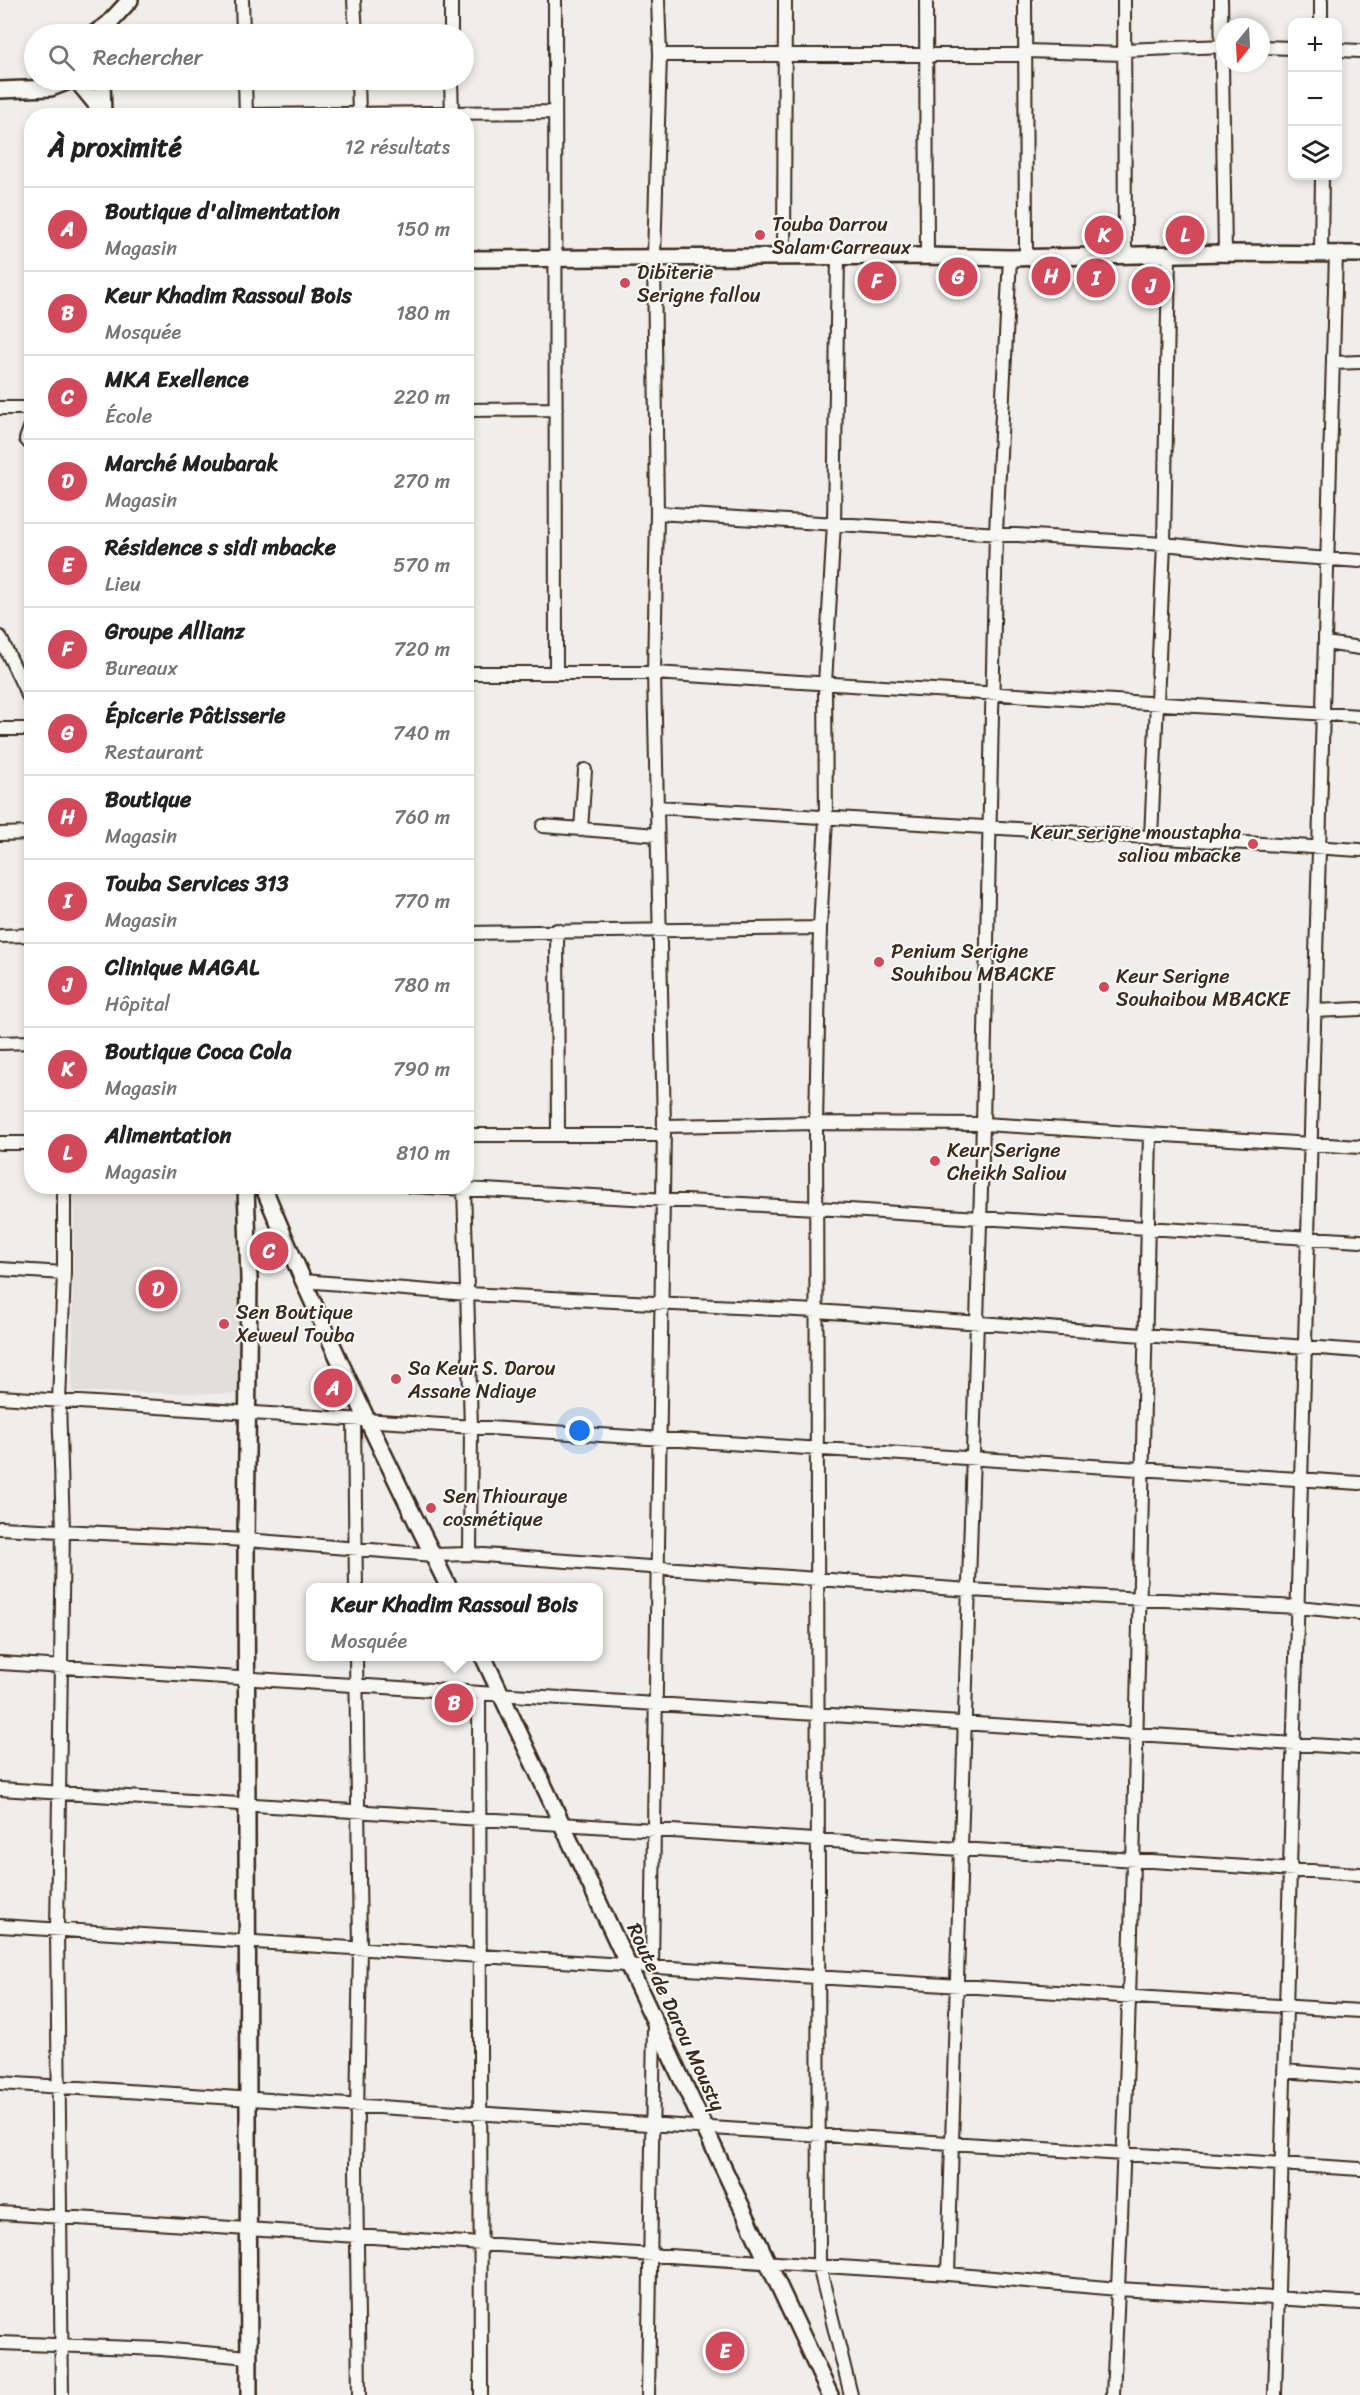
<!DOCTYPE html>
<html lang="fr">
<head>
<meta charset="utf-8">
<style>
	:root { --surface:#fff; --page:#f6f6f6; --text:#222; --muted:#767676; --line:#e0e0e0; --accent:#d1495b }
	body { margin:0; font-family:Sriracha,sans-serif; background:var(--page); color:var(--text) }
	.controls { position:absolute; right:18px; top:18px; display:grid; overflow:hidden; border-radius:12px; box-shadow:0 3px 9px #0003 }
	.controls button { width:54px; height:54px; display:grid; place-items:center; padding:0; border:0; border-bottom:2px solid var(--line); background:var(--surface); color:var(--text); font:30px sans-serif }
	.compass { position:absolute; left:1216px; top:18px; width:54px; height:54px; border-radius:50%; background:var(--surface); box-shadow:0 3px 9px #0003; rotate:198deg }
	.you { position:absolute; left:580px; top:1431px; width:21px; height:21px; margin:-15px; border:4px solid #fff; border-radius:50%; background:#1a73e8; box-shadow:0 0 0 9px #1a73e833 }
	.badge { display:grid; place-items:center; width:39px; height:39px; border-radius:50%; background:var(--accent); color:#fff; font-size:20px; font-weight:700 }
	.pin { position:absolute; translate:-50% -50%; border:3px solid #fff; box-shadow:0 2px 6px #0006 }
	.popup { position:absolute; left:306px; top:1583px; width:297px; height:78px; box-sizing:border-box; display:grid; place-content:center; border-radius:12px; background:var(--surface); filter:drop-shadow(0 2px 4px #0005); font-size:20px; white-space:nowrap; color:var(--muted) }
	.popup b { font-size:22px; color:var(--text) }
	.popup::after { content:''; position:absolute; left:50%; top:100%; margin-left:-12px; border:12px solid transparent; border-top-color:var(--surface) }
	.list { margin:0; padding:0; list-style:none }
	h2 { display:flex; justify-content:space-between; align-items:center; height:78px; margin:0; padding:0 24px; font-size:26px }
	h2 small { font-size:20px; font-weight:400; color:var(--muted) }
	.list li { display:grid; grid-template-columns:39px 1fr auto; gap:18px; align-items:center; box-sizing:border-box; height:84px; padding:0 24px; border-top:2px solid var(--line) }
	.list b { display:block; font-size:22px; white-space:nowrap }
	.list p { margin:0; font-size:20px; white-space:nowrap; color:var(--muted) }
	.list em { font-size:20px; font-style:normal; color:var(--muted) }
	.icon { flex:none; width:33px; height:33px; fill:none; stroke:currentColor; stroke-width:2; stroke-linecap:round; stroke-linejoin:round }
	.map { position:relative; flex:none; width:1360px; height:2395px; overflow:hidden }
	.search { position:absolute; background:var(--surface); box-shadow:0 3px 9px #0003; left:24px; top:24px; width:450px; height:66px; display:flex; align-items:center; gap:15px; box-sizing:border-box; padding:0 21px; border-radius:33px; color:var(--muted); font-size:22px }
	.panel { position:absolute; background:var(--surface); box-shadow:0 3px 9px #0003; left:24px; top:108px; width:450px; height:1086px; border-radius:24px }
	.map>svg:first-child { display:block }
</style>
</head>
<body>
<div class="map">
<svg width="1360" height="2395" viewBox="0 0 1360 2395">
	<rect width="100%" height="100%" fill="#efeeea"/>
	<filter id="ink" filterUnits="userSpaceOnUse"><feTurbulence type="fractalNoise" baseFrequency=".0167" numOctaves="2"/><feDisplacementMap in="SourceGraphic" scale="12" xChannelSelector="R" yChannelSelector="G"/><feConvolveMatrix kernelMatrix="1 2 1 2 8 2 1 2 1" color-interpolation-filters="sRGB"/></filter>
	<g filter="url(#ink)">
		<path fill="#e2dfdb" d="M74,1187H244L243,1394L72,1392Z"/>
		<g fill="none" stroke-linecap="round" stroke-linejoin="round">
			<g stroke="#3b2a1e" stroke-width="16">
				<path id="minor" d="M242,0L243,34
					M354,0L356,34
					M451,0V34
					M555,0L556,671
					M926,0L927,256
					M1025,0L1026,258
					M1124,0L1125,256
					M1221,0L1225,253
					M1321,0V22
					M1261,47L1292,48
					M1124,50L1225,46
					M1338,50L1360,51
					M1026,51L1124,54
					M660,55H1026
					M245,80L246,116
					M358,80L359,114
					M451,80L452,116
					M246,115L555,112
					M1321,253L1322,176
					M838,256L834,523L825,684L826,819L820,928L816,1123L819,2266L851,2395
					M784,257L785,0
					M1333,363L1360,362
					M0,408H32
					M466,410L556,409
					M32,423L26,439L32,446
					M657,513L1164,544L1259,554L1360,561
					M0,637L32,704
					M1325,643L1360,648
					M466,673H654L1360,716
					M0,729H32
					M656,807L1360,850
					M543,826L657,835
					M581,830L585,770
					M0,834L32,833
					M1151,838L1164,544L1169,255
					M557,930L558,1134
					M466,933L820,928
					M0,936L32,935
					M1314,1011L1360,1009
					M0,1043L32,1042
					M664,1126L816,1123L983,1124L1360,1147
					M466,1135H664
					M0,1143H32
					M410,1186L816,1208L1360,1241
					M464,1186L471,1427L470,1554
					M0,1269L64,1273
					M303,1281L468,1294L817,1311L1360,1351
					M0,1397L1360,1483
					M354,1420L356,1588
					M0,1528L246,1540L433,1555L470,1554L969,1590L1298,1607L1360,1613
					M356,1656L360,1948L356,2169L359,2395
					M0,1663L1360,1748
					M479,1693L481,2395
					M0,1789L1360,1874
					M0,1926L1360,2011
					M652,1967L664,1126L654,673L657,513L654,257L660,55L658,0
					M1284,2071L1360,2077
					M0,2083L1360,2169
					M0,2213L948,2274L1118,2289L1360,2303
					M948,2274L983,1124L996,532L1010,258
					M0,2343L161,2349L248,2357
					M62,2395L57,1930L63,1530L59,1401L64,1273V1186
					M648,2395L654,2023
					M1113,2395C1134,1975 1140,1555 1150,1135
					M1275,2395L1336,253"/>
			</g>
			<g stroke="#3b2a1e" stroke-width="20">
				<path id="major" d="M94,34L108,24L130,0
					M102,80L103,116
					M78,82L96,104L102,116
					M0,90L51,88L72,80
					M466,259L927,256L1010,258L1225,253L1360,254
					M246,1186L249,1279L246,1540L249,2395
					M263,1186C319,1323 384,1456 449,1588
					M483,1656L830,2395"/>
			</g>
			<use href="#minor" stroke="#f6f6f2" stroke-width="12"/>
			<use href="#major" stroke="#f6f6f2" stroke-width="15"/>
		</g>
	</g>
	<g fill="#d1495b" stroke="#f6f6f2" stroke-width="2">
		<circle cx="760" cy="235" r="6"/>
		<circle cx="625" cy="283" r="6"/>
		<circle cx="1253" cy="844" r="6"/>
		<circle cx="879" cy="962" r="6"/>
		<circle cx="1104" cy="987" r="6"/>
		<circle cx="935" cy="1161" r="6"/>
		<circle cx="224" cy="1324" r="6"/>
		<circle cx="396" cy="1379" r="6"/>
		<circle cx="431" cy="1508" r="6"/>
	</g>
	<g text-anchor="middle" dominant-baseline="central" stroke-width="4.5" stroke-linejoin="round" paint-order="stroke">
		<g font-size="20" fill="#3b2a1e" stroke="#f6f6f2" text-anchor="start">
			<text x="772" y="224">Touba Darrou<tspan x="772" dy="23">Salam Carreaux</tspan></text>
			<text x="637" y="272">Dibiterie<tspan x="637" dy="23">Serigne fallou</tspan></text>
			<text x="1241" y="832" text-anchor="end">Keur serigne moustapha<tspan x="1241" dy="23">saliou mbacke</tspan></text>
			<text x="891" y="951">Penium Serigne<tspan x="891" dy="23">Souhibou MBACKE</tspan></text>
			<text x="1116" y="976">Keur Serigne<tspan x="1116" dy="23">Souhaibou MBACKE</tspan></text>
			<text x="947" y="1150">Keur Serigne<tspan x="947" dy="23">Cheikh Saliou</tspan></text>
			<text x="236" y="1312">Sen Boutique<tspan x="236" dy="23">Xeweul Touba</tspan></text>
			<text x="408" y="1368">Sa Keur S. Darou<tspan x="408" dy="23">Assane Ndiaye</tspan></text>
			<text x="443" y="1496">Sen Thiouraye<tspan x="443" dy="23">cosmétique</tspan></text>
		</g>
		<g font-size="20" fill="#3b2a1e" stroke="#f6f6f2">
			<text transform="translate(676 2017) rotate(65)">Route de Darou Mousty</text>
		</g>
	</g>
</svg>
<div class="controls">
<button>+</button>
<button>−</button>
<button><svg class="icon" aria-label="layers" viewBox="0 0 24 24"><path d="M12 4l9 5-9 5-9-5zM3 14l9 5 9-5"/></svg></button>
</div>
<svg class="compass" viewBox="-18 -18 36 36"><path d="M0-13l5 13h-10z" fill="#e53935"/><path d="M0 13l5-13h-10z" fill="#767676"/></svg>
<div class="you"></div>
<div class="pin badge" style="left:333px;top:1388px">A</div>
<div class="pin badge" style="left:454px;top:1703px">B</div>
<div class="popup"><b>Keur Khadim Rassoul Bois</b>Mosquée</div>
<div class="pin badge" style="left:269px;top:1251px">C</div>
<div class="pin badge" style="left:158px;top:1289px">D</div>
<div class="pin badge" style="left:725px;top:2351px">E</div>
<div class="pin badge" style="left:877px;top:281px">F</div>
<div class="pin badge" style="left:958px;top:277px">G</div>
<div class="pin badge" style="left:1051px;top:276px">H</div>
<div class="pin badge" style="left:1096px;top:278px">I</div>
<div class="pin badge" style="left:1151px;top:286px">J</div>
<div class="pin badge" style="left:1104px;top:235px">K</div>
<div class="pin badge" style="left:1185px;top:235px">L</div>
<div class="search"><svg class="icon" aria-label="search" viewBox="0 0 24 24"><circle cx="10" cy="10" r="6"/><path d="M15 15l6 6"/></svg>Rechercher</div>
<section class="panel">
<h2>À proximité<small>12 résultats</small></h2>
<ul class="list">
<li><span class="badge">A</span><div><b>Boutique d'alimentation</b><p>Magasin</p></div><em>150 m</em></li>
<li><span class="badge">B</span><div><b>Keur Khadim Rassoul Bois</b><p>Mosquée</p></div><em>180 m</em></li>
<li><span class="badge">C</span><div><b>MKA Exellence</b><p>École</p></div><em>220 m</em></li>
<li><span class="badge">D</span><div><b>Marché Moubarak</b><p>Magasin</p></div><em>270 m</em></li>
<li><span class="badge">E</span><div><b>Résidence s sidi mbacke</b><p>Lieu</p></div><em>570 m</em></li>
<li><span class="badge">F</span><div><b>Groupe Allianz</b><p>Bureaux</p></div><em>720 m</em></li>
<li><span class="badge">G</span><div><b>Épicerie Pâtisserie</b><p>Restaurant</p></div><em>740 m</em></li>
<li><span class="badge">H</span><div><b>Boutique</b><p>Magasin</p></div><em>760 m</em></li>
<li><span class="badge">I</span><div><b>Touba Services 313</b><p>Magasin</p></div><em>770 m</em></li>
<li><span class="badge">J</span><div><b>Clinique MAGAL</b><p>Hôpital</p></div><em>780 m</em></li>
<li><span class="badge">K</span><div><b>Boutique Coca Cola</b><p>Magasin</p></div><em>790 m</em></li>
<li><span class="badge">L</span><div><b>Alimentation</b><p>Magasin</p></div><em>810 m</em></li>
</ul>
</section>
</div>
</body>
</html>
